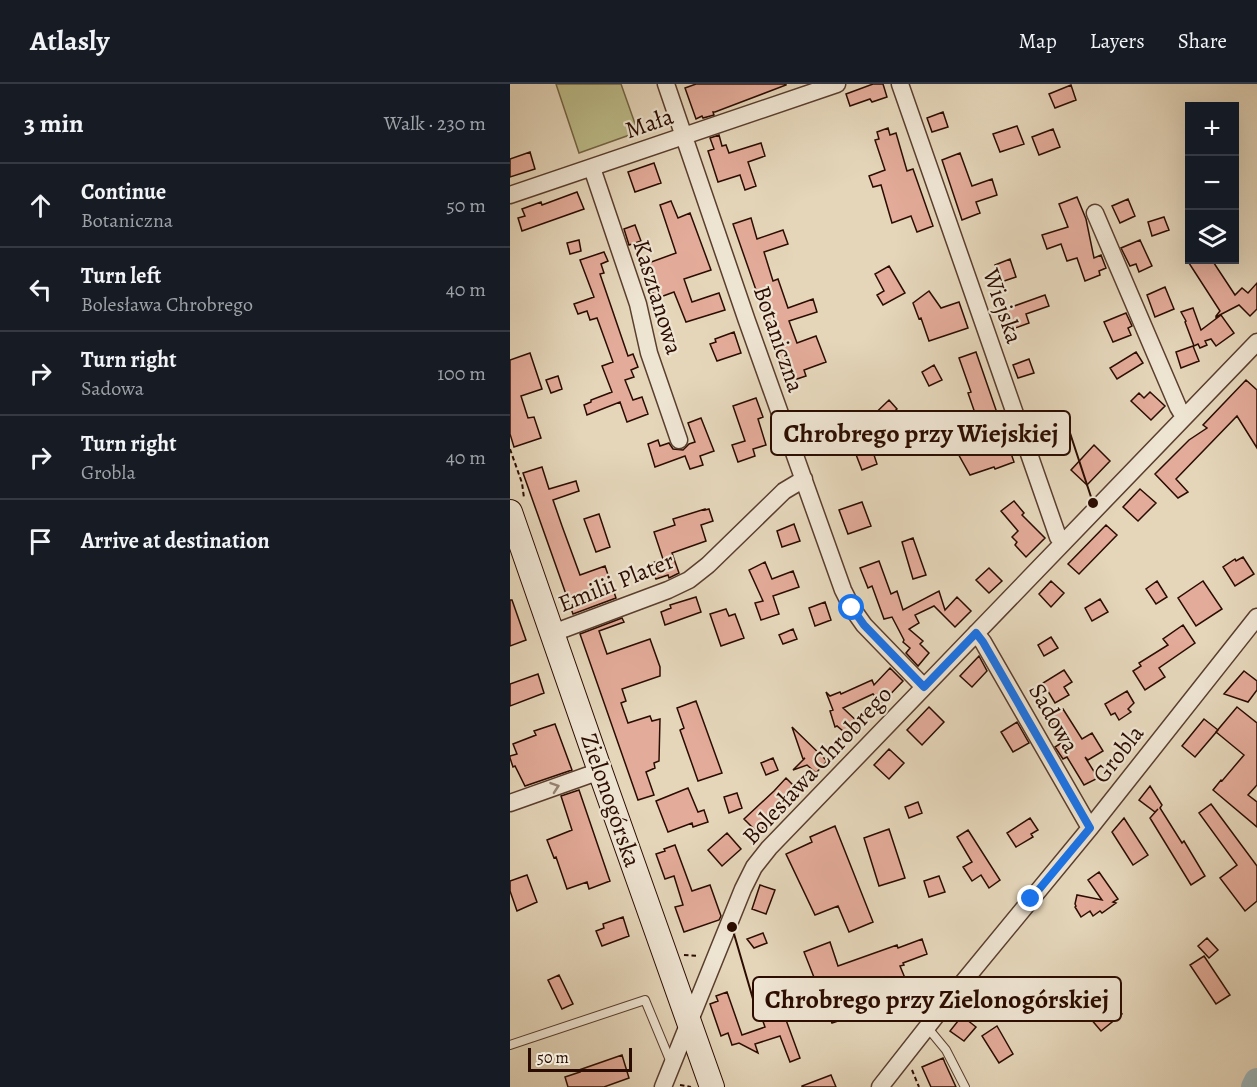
<!DOCTYPE html>
<html lang="en">
<head>
<meta charset="utf-8">
<style>
	:root { --surface:#171b24; --page:#20242c; --text:#f1f3f6; --muted:#9ea1a6; --line:#363941 }
	body { margin:0; font-family:Alegreya,serif; background:var(--page); color:var(--text) }
	.controls { position:absolute; right:18px; top:18px; display:grid; overflow:hidden; border-radius:0px; box-shadow:0 6px 24px #0002 }
	.controls button { width:54px; height:54px; display:grid; place-items:center; padding:0; border:0; border-bottom:2px solid var(--line); background:var(--surface); color:var(--text); font:30px sans-serif }
	.scale { position:absolute; left:18px; bottom:15px; width:104px; box-sizing:border-box; padding-left:6px; border:3px solid #2b0c00; border-top:0; font-size:16px; line-height:21px; white-space:nowrap; color:#2b0c00; -webkit-text-stroke:4px #eee4d2; paint-order:stroke }
	.stop { position:absolute; width:18px; height:18px; margin:-14px; border:4px solid #1a73e8; border-radius:50%; background:#fff }
	.stop.end { background:#1a73e8; border-color:#fff; box-shadow:0 2px 6px #0008 }
	.list { margin:0; padding:0; list-style:none }
	h2 { display:flex; justify-content:space-between; align-items:center; height:78px; margin:0; padding:0 24px; font-size:26px }
	h2 small { font-size:20px; font-weight:400; color:var(--muted) }
	.list li { display:grid; grid-template-columns:39px 1fr auto; gap:18px; align-items:center; box-sizing:border-box; height:84px; padding:0 24px; border-top:2px solid var(--line) }
	.list b { display:block; font-size:22px; white-space:nowrap }
	.list p { margin:0; font-size:20px; white-space:nowrap; color:var(--muted) }
	.list em { font-size:20px; font-style:normal; color:var(--muted) }
	.icon { flex:none; width:33px; height:33px; fill:none; stroke:currentColor; stroke-width:2; stroke-linecap:round; stroke-linejoin:round }
	.map { position:relative; flex:none; width:747px; height:1003px; overflow:hidden }
	header { display:flex; align-items:center; gap:36px; box-sizing:border-box; height:84px; padding:0 30px; background:var(--surface); border-bottom:2px solid var(--line) }
	header strong { font-size:28px }
	nav { display:flex; gap:33px; margin-inline-start:auto; font-size:21px }
	main { display:flex }
	aside { flex:1; background:var(--surface) }
	.map>svg:first-child { display:block }
</style>
</head>
<body>
<header>
<strong>Atlasly</strong>
<nav><a>Map</a><a>Layers</a><a>Share</a></nav>
</header>
<main>
<aside>
<h2>3 min<small>Walk · 230 m</small></h2>
<ul class="list">
<li><svg class="icon" aria-label="ahead" viewBox="0 0 24 24"><path d="M12 20V5M6 11l6-6 6 6"/></svg><div><b>Continue</b><p>Botaniczna</p></div><em>50 m</em></li>
<li><svg class="icon" aria-label="left" viewBox="0 0 24 24"><path d="M17 20v-9H6M10 6l-5 5 5 5"/></svg><div><b>Turn left</b><p>Bolesława Chrobrego</p></div><em>40 m</em></li>
<li><svg class="icon" aria-label="right" viewBox="0 0 24 24"><path d="M7 20v-9h11M14 6l5 5-5 5"/></svg><div><b>Turn right</b><p>Sadowa</p></div><em>100 m</em></li>
<li><svg class="icon" aria-label="right" viewBox="0 0 24 24"><path d="M7 20v-9h11M14 6l5 5-5 5"/></svg><div><b>Turn right</b><p>Grobla</p></div><em>40 m</em></li>
<li><svg class="icon" aria-label="arrive" viewBox="0 0 24 24"><path d="M6 21V4h12l-3 4 3 4H6"/></svg><div><b>Arrive at destination</b></div></li>
</ul>
</aside>
<div class="map">
<svg width="747" height="1003" viewBox="0 0 747 1003">
	<rect width="100%" height="100%" fill="#e5d6ba"/>
	<filter id="stains"><feTurbulence type="fractalNoise" baseFrequency=".00333" numOctaves="4"/><feColorMatrix values="0 0 0 0 .2 0 0 0 0 .09 0 0 0 0 .02 0 0 0 .5 -.17"/></filter>
	<radialGradient id="worn" r=".72"><stop offset=".6" stop-color="#630" stop-opacity="0"/><stop offset="1" stop-color="#630" stop-opacity=".3"/></radialGradient>
	<path fill="#bcbc8a" stroke="#746445" stroke-width="1.5" d="M46,0H111L128,48L69,69Z"/>
	<g fill="none" stroke-linecap="round" stroke-linejoin="round">
		<path stroke="#9bb6bb" stroke-width="26" d="M744,1003L747,997"/>
	</g>
	<path fill="#e3ab99" stroke="#2b0c00" stroke-width="1.5" d="M186,0H276V1L205,28H203L204,31L193,34L192,32L186,35L175,4Z
		M363,0H373L377,13L362,18L360,15L340,22L336,10Z
		M561,1L566,16L545,24L539,10Z
		M433,28L438,43L422,48L417,34Z
		M507,42L514,60L490,68L483,50Z
		M378,44L380,51L386,49L397,87L403,85L423,142L407,148L401,132L382,139L371,101L363,103L359,92L375,86L365,56L369,55L367,48Z
		M543,45L550,63L529,71L522,53Z
		M209,51L212,62L216,61L219,69L251,59L255,72L238,78L246,102L235,106L230,91L208,98L198,67L204,65L200,54Z
		M20,68L25,85L0,93V75Z
		M450,69L462,102L482,95L487,111L466,118L470,129L452,136L432,76Z
		M144,79L151,99L125,108L118,88Z
		M67,108L74,125L12,147L8,134L15,132L12,125L31,118L32,121Z
		M567,113L576,135L584,174L591,171L596,184L589,187L590,191L575,197L567,174L557,177L551,160L537,165L532,151L558,143L549,120Z
		M618,115L625,132L610,139L602,122Z
		M161,117L168,134L180,129L201,186L174,195L182,218L209,209L215,226L176,238L164,208L145,215L133,181L166,169L150,121Z
		M654,133L659,146L642,152L638,138Z
		M241,134L247,155L273,146L278,160L254,168L263,197L268,195L278,224L303,215L307,228L279,237L287,259L306,252L316,278L294,286L296,292L278,298L223,140Z
		M125,141L131,157L119,161L114,145Z
		M69,156L71,167L60,170L57,159Z
		M630,156L642,182L629,188L626,180L620,182L611,164Z
		M94,168L98,177L91,180L94,189L90,190L118,272L123,270L128,283L121,286L124,293L115,296L123,316L132,313L138,330L117,338L110,318L77,331L74,321L81,318V316L102,308L92,282L103,278L87,234L80,236L77,227L68,230L64,220L84,213L70,176Z
		M500,175L506,193L491,198L485,181Z
		M677,176H702L725,211L732,204L738,209L747,199V225L740,232L729,221L706,233V232L710,227Z
		M379,182L395,209L373,221L367,211L374,207L365,190Z
		M655,203L664,225L645,233L637,211Z
		M419,207L431,224L449,218L458,244L419,257L411,234L409,235L403,219Z
		M535,211L539,222L516,230L519,239L500,246L493,226Z
		M683,224L691,246L711,231L724,249L706,262L701,255L695,257L697,261L690,264L688,260L684,262L675,238L676,237L671,228Z
		M616,229L622,242L618,244L621,251L603,258L594,238Z
		M224,248L231,269L207,277L200,260L206,258L205,255Z
		M683,262L689,277L671,284L666,268Z
		M466,268L504,378L485,385L484,383L460,391L437,350L466,332L458,309L461,308L449,274Z
		M626,268L633,279L607,295L600,284Z
		M20,269L32,305L11,312L18,334L24,333L31,354L4,363L0,350V276Z
		M519,275L524,289L508,294L503,281Z
		M424,281L432,296L419,302L412,288Z
		M48,292L52,305L41,309L36,296Z
		M736,296L747,306V364L727,332L666,395L678,408L668,414L645,390L679,356L697,344L693,341Z
		M640,308L655,322L641,336L621,317L629,309L634,314Z
		M246,314L253,333L248,335L256,361L243,365L245,372L228,378L222,361L235,357L223,322Z
		M379,316L387,325L359,351L351,343Z
		M191,334L204,367L190,372L193,381L180,385L175,372L145,383L138,360L148,356L150,362L159,359L163,365L173,366L179,360L185,358L178,339Z
		M584,361L600,377L577,401L561,386Z
		M361,362L367,380L352,386L345,368Z
		M32,383L39,405L66,397L69,407L43,416L52,442L70,491L95,482L106,514L63,530L13,389Z
		M630,405L646,419L628,437L613,423Z
		M504,417L514,429L512,431L535,454L516,473L505,461L507,458L502,453L508,447L491,427Z
		M352,418L361,442L338,450L329,426Z
		M195,425V426L199,425L203,437L191,441L196,457L162,469L169,489L159,494L158,491L146,495L140,480L153,475L144,448L165,441L163,435Z
		M89,430L100,463L86,468L74,435Z
		M284,440L290,457L272,463L267,447Z
		M596,441L607,451L569,490L558,480Z
		M403,454L416,491L403,495L392,458Z
		M733,473L744,490L725,502L713,483L725,475L726,477Z
		M369,477L381,510L387,507L393,526L429,507L435,526L447,513L461,527L445,543L424,522L405,531L409,539L399,545L413,557L410,560L419,569L408,582L396,569L400,564L393,558L394,556L382,533L374,535L362,502L358,504L350,484Z
		M255,478L262,495L283,487L289,503L263,512L269,530L251,536L245,519L253,517L239,486Z
		M479,484L492,497L479,509L466,496Z
		M541,497L554,509L541,523L529,510Z
		M647,497L657,513L646,520L636,505Z
		M693,497L712,525L686,542L668,514Z
		M186,513L191,528L155,541L151,528L161,524L160,521Z
		M590,515L598,528L582,537L575,524Z
		M0,516H2L16,556L0,562Z
		M315,518L321,536L305,542L299,524Z
		M216,525L219,532L225,530L234,554L211,562L200,530Z
		M112,534L114,538L89,547L97,570L140,555L150,583V592L112,605L116,617L111,619L118,639L140,632L142,637L150,635L149,677L144,679L145,684L136,688L144,711L128,716L70,550Z
		M673,541L685,559L649,584L655,593L635,606L623,587L631,582L629,579L658,561L653,555Z
		M283,545L287,555L273,560L269,551Z
		M541,553L548,564L534,572L528,561Z
		M469,572L477,587L462,603L450,592Z
		M380,584L393,597L372,619L363,610L333,624L351,641L340,653L327,642L325,643L320,627L323,626L316,608L320,612L330,608L331,610L362,596L364,601Z
		M554,586L562,598L554,603L559,611L545,619L533,599Z
		M734,587L747,597V606L738,618L714,610Z
		M28,590L34,609L0,622V600Z
		M617,607L624,619L618,625L621,628L609,636L605,629L601,631L595,620Z
		M186,617L212,689L188,697L170,646L174,644L167,624Z
		M419,623L434,638L412,661L397,646Z
		M727,623L747,639V701L738,711L747,718V743L703,706L711,696L712,697L734,671L706,648Z
		M553,625L572,655L582,649L593,667L578,676L575,673L588,694L574,701L557,673L553,675L545,663L553,658L538,633Z
		M694,635L708,646L685,673L672,662Z
		M507,638L519,659L503,668L491,648Z
		M45,640L62,686L15,702L5,682L3,683L0,674V672L7,670L3,660L26,651L24,647Z
		M282,643L317,677L306,689L297,681L283,686L295,674L293,675Z
		M379,665L394,679L379,695L364,681Z
		M263,674L268,686L256,691L251,679Z
		M276,694L288,706L248,749L234,735L264,707Z
		M640,702L652,721L650,724L672,759L674,757L695,792L681,801L640,734L648,725L645,728L629,716Z
		M178,704L188,728L194,726L198,738L183,743L182,739L158,748L146,717Z
		M69,706L100,797L79,805L77,798L57,805L46,773L44,774L37,756L62,746L51,712Z
		M227,709L232,724L219,729L214,713Z
		M408,718L412,729L399,734L395,723Z
		M701,720L747,782V817L735,827L710,794L727,781L689,729Z
		M520,734L528,746L521,750L523,753L506,763L497,749Z
		M614,734L638,771L623,781L602,748Z
		M325,742L363,838L339,848L328,822L305,831L276,770L302,758L300,753Z
		M379,745L395,794L369,802L354,754Z
		M458,746L490,796L479,804L471,791L462,797L453,783L462,778L447,753Z
		M217,749L231,765L212,782L198,766Z
		M165,761L182,807L200,801L211,832L209,836L174,848L165,823L173,821L164,792L155,795L146,770L155,767L154,765Z
		M589,788L608,815L603,818L606,819L592,829L590,827L583,832L580,827L571,833L565,823L566,822L565,820L567,811L592,816L578,796Z
		M17,791L27,818L7,827L0,807V797Z
		M429,792L435,808L419,813L414,797Z
		M250,801L265,806L256,830L242,825Z
		M113,833L119,852L92,862L86,847L94,844L93,840Z
		M253,849L257,859L244,864L237,855Z
		M697,854L708,866L699,874L688,862Z
		M412,855L417,870L393,879L394,881L390,882L397,899L388,902L394,920L359,932L349,903L326,911L334,935L322,939L294,868L320,858L328,882L387,861L388,864Z
		M694,872L720,911L706,920L680,881Z
		M49,891L63,920L52,925L38,896Z
		M217,908L232,951L255,943L249,926L262,922L264,928L272,925L290,974L280,978L270,952L245,960L248,969L229,959L222,961L218,949L211,952L200,920L208,917L206,912Z
		M601,916L612,930L591,947L580,934Z
		M452,932L466,943L454,957L440,947Z
		M487,942L503,970L489,979L472,952Z
		M112,971L119,994L94,1003H58L55,993L70,988L69,986Z
		M433,974L435,979L446,1003H421L412,983Z
		M321,991L326,1003H292V1002Z"/>
	<g fill="none" stroke-linecap="round" stroke-linejoin="round">
		<g stroke="#5a3e2e" stroke-width="10">
			<path id="lane" d="M417,943L436,966L455,1003
				M0,961L135,916L162,981"/>
		</g>
		<g stroke="#5a3e2e" stroke-width="19">
			<path id="street" d="M156,0L237,237L333,506L342,524L354,541L414,603
				M390,0L548,453L553,459
				M82,84L128,220L139,269L169,356
				M0,111L327,0
				M585,129L668,323L674,333
				M43,549L158,506L179,496L198,481L274,407L294,395
				M466,549L473,558L580,744
				M0,719L90,687
				M153,1003L233,805L244,783L259,764L747,258
				M370,1003L440,914L580,744L747,533"/>
		</g>
		<g stroke="#2b0c00" stroke-width="26">
			<path id="secondary" d="M0,428L90,687L202,1003"/>
		</g>
		<path stroke="#2b0c00" stroke-width="2" stroke-dasharray="4.5 3" stroke-linecap="butt" d="M0,365L12,399L14,414
			M174,871L189,872
			M402,986L409,1003
			M170,1001L181,1003"/>
		<use href="#lane" stroke="#eee4d2" stroke-width="8"/>
		<use href="#street" stroke="#eee4d2" stroke-width="16"/>
		<use href="#secondary" stroke="#eee4d2" stroke-width="24"/>
	</g>
	<defs><path id="oneway-chevron" d="M-2-3.5L2.5 0L-2 3.5" fill="none" stroke-width="1.6" stroke-linecap="round" stroke-linejoin="round" transform="scale(1.5)"/></defs>
	<use stroke="#968374" href="#oneway-chevron" transform="translate(45 703) rotate(-19)"/>
	<g fill="none" stroke-linecap="round" stroke-linejoin="round">
		<path stroke="#1a73e8" stroke-width="8" d="M342,524L354,541L414,603L466,549L473,558L580,744L521,815"/>
	</g>
	<g text-anchor="middle" dominant-baseline="central" stroke-width="4.5" stroke-linejoin="round" paint-order="stroke">
		<g font-size="24" fill="#2b0c00" stroke="#eee4d2">
			<text transform="translate(139 39) rotate(-19)">Mała</text>
			<text transform="translate(148 213) rotate(73)">Kasztanowa</text>
			<text transform="translate(493 222) rotate(71)">Wiejska</text>
			<text transform="translate(269 255) rotate(71)">Botaniczna</text>
			<text transform="translate(106 498) rotate(-22)">Emilii Plater</text>
			<text transform="translate(544 634) rotate(60)">Sadowa</text>
			<text transform="translate(608 670) rotate(-52)">Grobla</text>
			<text transform="translate(307 681) rotate(-47)">Bolesława Chrobrego</text>
			<text transform="translate(101 716) rotate(71)">Zielonogórska</text>
		</g>
	</g>
	<path fill="none" stroke="#2b0c00" stroke-width="2" d="M583 419L560 349M222 843L243 915"/>
	<g fill="#2b0c00" stroke="#eee4d2" stroke-width="2">
		<circle cx="583" cy="419" r="6"/>
		<circle cx="222" cy="843" r="6"/>
	</g>
	<g fill="#eee4d2" stroke="#2b0c00" stroke-width="2">
		<rect x="261" y="327" width="299" height="44" rx="6"/>
		<rect x="243" y="893" width="368" height="44" rx="6"/>
	</g>
	<g font-size="26" text-anchor="middle" font-weight="bold" fill="#2b0c00">
		<text x="411" y="358">Chrobrego przy Wiejskiej</text>
		<text x="427" y="924">Chrobrego przy Zielonogórskiej</text>
	</g>
	<rect width="100%" height="100%" filter="url(#stains)"/>
	<rect width="100%" height="100%" fill="url(#worn)"/>
</svg>
<div class="controls">
<button>+</button>
<button>−</button>
<button><svg class="icon" aria-label="layers" viewBox="0 0 24 24"><path d="M12 4l9 5-9 5-9-5zM3 14l9 5 9-5"/></svg></button>
</div>
<div class="scale">50 m</div>
<div class="stop" style="left:342px;top:524px"></div>
<div class="stop end" style="left:521px;top:815px"></div>
</div>
</main>
</body>
</html>
